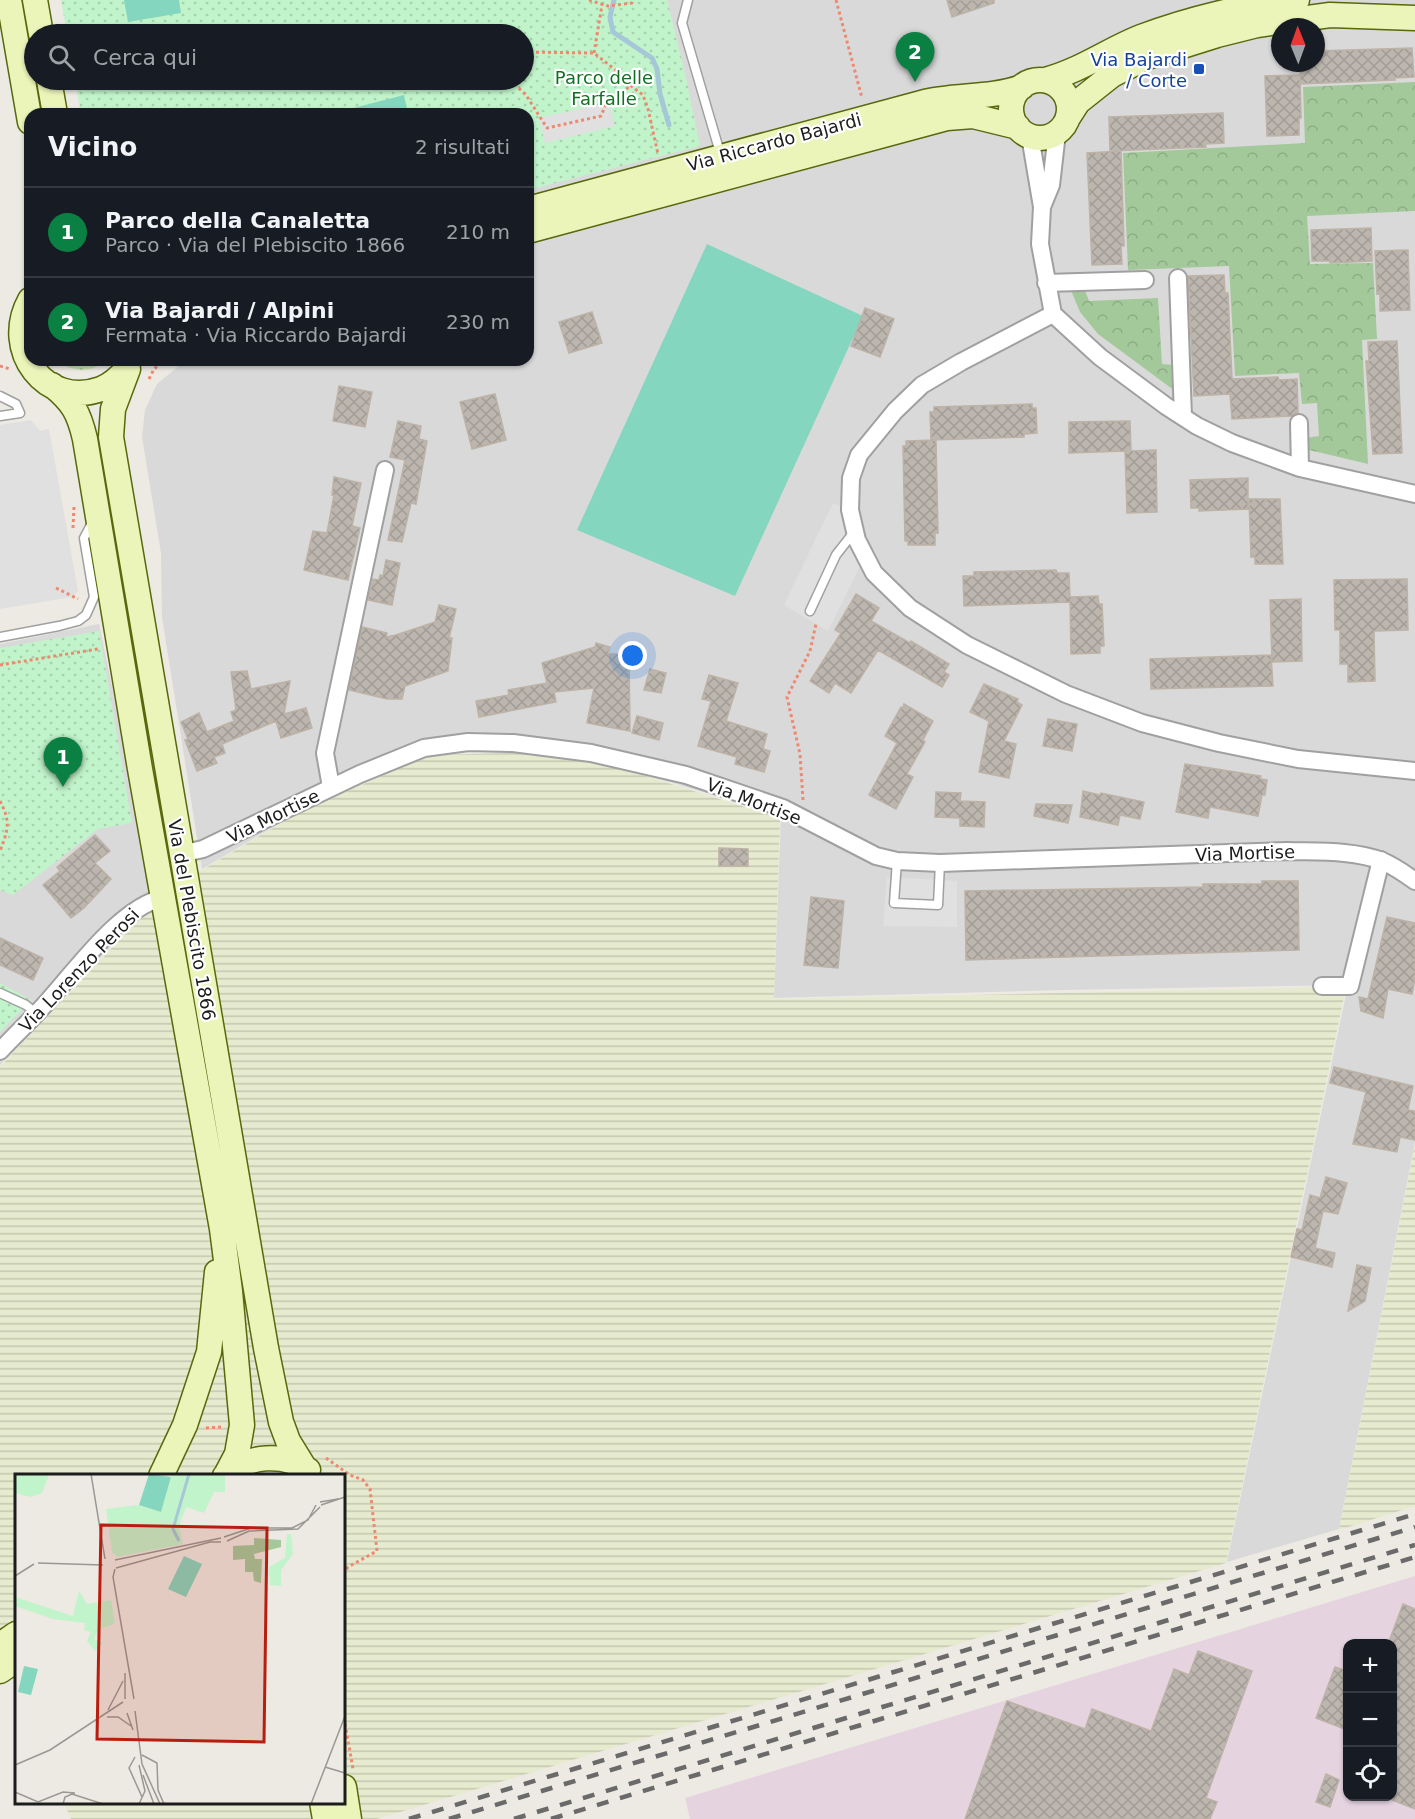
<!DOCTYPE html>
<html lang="it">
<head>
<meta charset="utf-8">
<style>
	:root { --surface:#171b24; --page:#20242c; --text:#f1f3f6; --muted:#9ea1a6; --line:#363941; --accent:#0b8043 }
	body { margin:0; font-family:"DejaVu Sans",sans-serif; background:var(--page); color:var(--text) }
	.controls { position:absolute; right:18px; bottom:18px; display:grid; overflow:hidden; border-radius:12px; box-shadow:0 2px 4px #0004 }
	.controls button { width:54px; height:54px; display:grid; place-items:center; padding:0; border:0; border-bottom:2px solid var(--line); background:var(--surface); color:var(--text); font:30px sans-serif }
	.compass { position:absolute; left:1271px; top:18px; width:54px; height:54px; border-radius:50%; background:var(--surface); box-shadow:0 2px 4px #0004; rotate:359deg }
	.you { position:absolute; left:633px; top:656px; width:21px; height:21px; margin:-15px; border:4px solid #fff; border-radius:50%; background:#1a73e8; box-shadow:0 0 0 9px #1a73e833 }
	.badge { display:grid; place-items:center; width:39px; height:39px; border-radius:50%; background:var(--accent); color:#fff; font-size:20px; font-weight:700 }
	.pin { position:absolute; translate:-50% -50px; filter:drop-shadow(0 2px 3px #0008) }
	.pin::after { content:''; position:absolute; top:32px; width:21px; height:18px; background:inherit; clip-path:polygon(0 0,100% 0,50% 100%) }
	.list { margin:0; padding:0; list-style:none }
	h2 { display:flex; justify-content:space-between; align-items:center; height:78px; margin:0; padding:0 24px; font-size:26px }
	h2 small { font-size:20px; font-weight:400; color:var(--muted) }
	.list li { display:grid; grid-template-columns:39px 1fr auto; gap:18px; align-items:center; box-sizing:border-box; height:90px; padding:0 24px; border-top:2px solid var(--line) }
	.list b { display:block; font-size:22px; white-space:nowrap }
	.list p { margin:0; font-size:20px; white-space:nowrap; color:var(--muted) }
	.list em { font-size:20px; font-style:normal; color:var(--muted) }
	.icon { flex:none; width:33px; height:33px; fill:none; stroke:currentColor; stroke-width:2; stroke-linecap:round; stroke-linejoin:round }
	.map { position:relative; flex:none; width:1415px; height:1819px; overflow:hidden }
	.search { position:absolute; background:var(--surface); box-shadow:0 2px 4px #0004; left:24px; top:24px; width:510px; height:66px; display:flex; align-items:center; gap:15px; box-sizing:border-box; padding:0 21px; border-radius:33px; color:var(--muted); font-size:22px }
	.panel { position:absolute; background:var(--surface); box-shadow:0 2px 4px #0004; left:24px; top:108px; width:510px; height:258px; border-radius:18px }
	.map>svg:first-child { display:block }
</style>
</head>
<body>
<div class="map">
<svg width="1415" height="1819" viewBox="0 0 1415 1819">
	<defs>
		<pattern id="farmland-rules" width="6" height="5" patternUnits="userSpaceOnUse" patternTransform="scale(1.5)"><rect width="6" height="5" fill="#e6eace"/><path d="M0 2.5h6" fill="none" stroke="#c5c8b0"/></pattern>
		<pattern id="forest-crowns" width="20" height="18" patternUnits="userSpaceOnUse" patternTransform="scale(1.5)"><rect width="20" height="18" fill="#a3c99a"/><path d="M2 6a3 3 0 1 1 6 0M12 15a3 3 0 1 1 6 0" fill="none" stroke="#8cac84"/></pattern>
		<pattern id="park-dots" width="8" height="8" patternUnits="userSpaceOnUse" patternTransform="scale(1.5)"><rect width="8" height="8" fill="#c1f4ca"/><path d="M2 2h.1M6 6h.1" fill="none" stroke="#a5d1ad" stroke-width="1.8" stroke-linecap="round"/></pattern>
		<pattern id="garden-dots" width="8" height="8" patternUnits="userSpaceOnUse" patternTransform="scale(1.5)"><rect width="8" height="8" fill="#c2e3ab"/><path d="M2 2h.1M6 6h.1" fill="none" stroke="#a6c293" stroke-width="1.8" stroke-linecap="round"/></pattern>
		<pattern id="building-cross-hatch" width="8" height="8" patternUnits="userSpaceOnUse" patternTransform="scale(1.5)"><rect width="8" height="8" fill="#bcb6af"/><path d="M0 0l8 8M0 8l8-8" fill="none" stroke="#a19c96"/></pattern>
	</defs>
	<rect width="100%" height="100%" fill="#eceae2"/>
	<path fill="#dad9d9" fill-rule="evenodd" d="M431,0H1415V1142L1339,1529L1227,1562L1348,985L1062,990L774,998L781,816L591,758L512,748L428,754L295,814L202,869L162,617L161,553L142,437L145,410L157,384L186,360H528V114L524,80V34H69ZM1280,27H1316V63H1280Z
		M99,624L156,898L0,1065V644Z"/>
	<path fill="#e5d4e0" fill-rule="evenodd" d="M1415,1576V1819H690L685,1798ZM1348,1644H1392V1796H1348Z"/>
	<path fill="url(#farmland-rules)" d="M512,753L591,759L780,818L774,999L1346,987L1226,1563L377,1819H71L64,1803L344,1802V1476H16V1680L13,1671L0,1679V1067L157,900L180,883L295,815L428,755Z
		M1415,1145V1506L1339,1530Z"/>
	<path fill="url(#forest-crowns)" d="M1415,82V211L1307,216L1310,264L1373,263L1377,339L1362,340L1368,464L1305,449V438L1319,436L1317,403L1302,404L1299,373L1235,376L1229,266L1128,270L1123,153L1305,143L1303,87Z
		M1070,288H1084L1089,301L1158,298L1162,364L1174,365L1175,391L1098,334L1080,312Z"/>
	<path fill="url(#park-dots)" d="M61,0H667L686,78L700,146L528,190V114H81L75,80H524V34H67Z
		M99,631L132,823L98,829L13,895L0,890V648Z
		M0,983L31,1000L0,1032Z"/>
	<path fill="url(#garden-dots)" d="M55,360H107C90,374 72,372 55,360Z"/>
	<path fill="#85d6be" d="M124,0H179L181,13L128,22Z
		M404,95L408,114H330Z
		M707,244L863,316L735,596L577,530Z"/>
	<path fill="#e0e0e0" d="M609,102L615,126L545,143L539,118Z
		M31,420L40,431L49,429L78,591L72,597L0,609V425Z
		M833,503L850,510L865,557L828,631L784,605Z
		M887,877L957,881V927L883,926Z"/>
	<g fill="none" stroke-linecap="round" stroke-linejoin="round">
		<path stroke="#a5c7d7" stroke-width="5" d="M614,0L610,17L613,32L652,58L657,69L660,94L669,125"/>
	</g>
	<path fill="url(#building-cross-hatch)" stroke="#bdb2a6" stroke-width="1.5" d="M947,0H994V3L952,17Z
		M1412,48L1414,77L1395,78V80L1300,84V63H1316V51Z
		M1300,75L1301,118H1299V135L1267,136L1265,76Z
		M1223,113L1224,143L1205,144L1206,147L1110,151L1109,117Z
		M1121,151L1124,246H1121L1122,264L1092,265L1087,153Z
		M1371,228L1372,261L1330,263V261H1312L1311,230Z
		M1408,250L1410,310L1380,311V293L1377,294L1375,251Z
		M1224,275L1225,293H1228L1232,379L1278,377L1279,380L1297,379L1298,413L1291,416L1232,419L1230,394L1194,396L1188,276Z
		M865,308L894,319L880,357L851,346Z
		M592,312L602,343L569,353L559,322Z
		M1397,341L1402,453L1373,454L1366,361H1369L1368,342Z
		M339,386L372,392L365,427L333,421Z
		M495,394L506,440L472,449L460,402Z
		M1032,404V408H1036L1037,433L1024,434V437L931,440L930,412H934V407Z
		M398,421L421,426L419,439L427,441L416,504L411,503L402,542L388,540L405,460L390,457Z
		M1130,421L1131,451L1156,450L1157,512L1127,513L1125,451L1069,453V422Z
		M936,440L938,533H935V545H908V541H905L903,446H906V441Z
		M334,477L361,483L352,526L360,528L348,580L304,570L313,531L327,533L334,495H332Z
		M1248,478V509L1199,511V508H1191L1190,480Z
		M1249,499H1280L1283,564H1255V557H1251Z
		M386,560L400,563L392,605L368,600L373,579L379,580L380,575L383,576Z
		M1056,570L1057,573H1069L1070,597L1098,596L1099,604H1102L1104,646H1100V653L1071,654L1070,602L964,606L963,576H974V572Z
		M1407,579L1408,630L1374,631L1375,681L1348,682V664H1340V630H1335L1334,580Z
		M856,594L879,608L871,621L910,643L911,641L949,664L944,672L949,675L942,687L878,650L851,693L835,683L829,693L810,681L841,633L835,630Z
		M1301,599L1302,661L1272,662L1270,600Z
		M439,605L456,609L449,638H452L448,671L405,686L402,699H387L349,690L362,627L387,633L386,637L396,635L435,622Z
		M596,643L610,647L608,654H629L630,731L587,723L594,688L554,692L556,702L479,717L476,701L509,695L508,690L547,683L542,663L595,647Z
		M1271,655L1273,686L1151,689L1150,659Z
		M650,669L666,673L661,693L644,690Z
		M247,671L251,689L290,681L284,714L306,708L312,728L281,738L276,721L222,744L225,753L214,757L217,763L197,771L185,740L188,739L181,722L199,713L207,732L234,721L231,712L236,710L231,672Z
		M709,675L738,683L726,721L767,734L763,749L770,751L764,772L735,764L737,757L698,746L711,701L702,699Z
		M984,684L1018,699L1017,702L1022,705L1004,741L1016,744L1009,778L979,772L989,721L970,712Z
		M904,704L933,721L923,740L925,742L907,774L913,777L896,809L869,795L897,743L885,736L901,707L903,708Z
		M637,716L663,723L659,740L632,733Z
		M1048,719L1077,724L1072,751L1043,746Z
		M1185,764L1261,776L1260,779L1267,780L1265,795H1262L1258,816L1210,807L1208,818L1176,812Z
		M1083,791L1100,795L1101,793L1144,802L1140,819L1120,815L1118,825L1080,817Z
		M936,792L961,793L960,801L985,802L984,827L960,826V818L935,817Z
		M1036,804L1072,805L1068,823L1034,816Z
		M95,835L110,851L95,863L111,879L84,908L71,918L43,885L60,871L57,867Z
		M719,848L748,849V866H719Z
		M1262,881H1298L1299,950L966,960L965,891L1203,887V884H1262Z
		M811,897L844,901L838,968L804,965Z
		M1387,917L1415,923V979L1412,994L1388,989L1383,1018L1361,1011L1359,997L1368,999Z
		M0,938L43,958L33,980L0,965Z
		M1334,1067L1413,1086L1408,1110L1415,1111V1140L1400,1137L1397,1152L1353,1144L1366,1092L1330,1083Z
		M1326,1177L1347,1183L1338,1214L1323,1211L1315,1248L1335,1253L1332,1267L1291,1257L1297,1229L1302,1230L1310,1195L1320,1198Z
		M1357,1265L1371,1268L1365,1301L1348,1311Z
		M1403,1604L1415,1609V1809L1392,1800V1644H1388Z
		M1198,1651L1252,1671L1206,1798L1217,1802L1210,1819H965L1007,1701L1085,1729L1092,1709L1151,1731L1174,1669L1189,1675Z
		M1335,1667L1347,1671V1730L1316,1718Z
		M1326,1774L1339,1780L1330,1807L1316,1802Z"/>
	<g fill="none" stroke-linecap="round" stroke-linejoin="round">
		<g stroke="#a0a0a0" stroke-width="11">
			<path id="lane" d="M688,0L682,23L721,156
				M0,396L16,404L20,413L0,416
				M810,611L836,555L854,532
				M0,637L59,626L78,621L86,615L94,597L84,538L93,521
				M897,861L894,903L938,905L940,863
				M0,993L26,1005L37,1014"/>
		</g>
		<g stroke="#a0a0a0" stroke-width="20">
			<path id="street" d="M1030,136L1042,207L1040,244L1053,314L1100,357L1166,406L1197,426L1232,443L1300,468L1415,494
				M1042,207L1051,185L1057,133
				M1178,278L1183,417
				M1046,283L1145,280
				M1053,314L961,362L922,385L895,411L859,455L851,478L850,510L857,540L874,573L910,608L967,645L1066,694L1142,723L1219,743L1298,759L1415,771
				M1299,423L1300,468
				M331,787L325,753L385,470
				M181,854L203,849L360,774L424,748L468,742L513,743L591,753L686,775L783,808L876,856L897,861L940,863L1287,851C1318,852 1353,850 1382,861C1394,866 1404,873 1415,881
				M1322,986H1350L1381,860
				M0,1051C16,1034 33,1018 48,1001C76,970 122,906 163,898"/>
		</g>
		<g stroke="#56690d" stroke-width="27">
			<path id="secondary" d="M9,0L30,122
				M35,0L41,34
				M49,80L55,114
				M1045,80C1080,71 1108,50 1141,37C1189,19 1246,5 1297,0
				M1011 109a29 29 0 1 1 58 0a29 29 0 1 1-58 0Z
				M1069,116L1078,102L1112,75L1147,57L1217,35L1257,25L1330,15L1415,18
				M528,209L921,103C955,94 989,99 1022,87
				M528,231L947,118L973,116L1018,127
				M30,300C2,350 46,409 101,389C112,385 120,377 127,369
				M128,369L113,409L111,437L266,1348L281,1422L288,1441L304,1467
				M52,385C73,402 79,413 85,439L140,769L222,1229L230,1291L242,1425L237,1454L227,1473
				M161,1476L185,1425L209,1352L217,1272
				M225,1476C247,1455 284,1452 308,1470
				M0,1645L16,1634
				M0,1671L16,1660
				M344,1787L349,1819
				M322,1802L325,1819"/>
		</g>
		<path stroke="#ee8971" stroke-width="3" stroke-dasharray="3 3" stroke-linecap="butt" d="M589,0L608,6L632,3V0
			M836,0L862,98
			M524,52L594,53L623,76L630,85
			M594,53L602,5
			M510,80L526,95L547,128L601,116L608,99L623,93L630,85L643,95L648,109L658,154
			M0,366L10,369
			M149,379L154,369L165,360
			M73,528L74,507
			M56,588L78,599
			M0,665L98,649
			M803,800L800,754L787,697L810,651L816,624
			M0,801C11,822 8,830 0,851
			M206,1428L221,1427
			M326,1458L350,1475L363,1480L370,1489L377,1551L348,1567L344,1573
			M344,1718L353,1769"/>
		<use href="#lane" stroke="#fff" stroke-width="8"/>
		<use href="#street" stroke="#fff" stroke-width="16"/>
		<use href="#secondary" stroke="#ebf4b9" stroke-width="24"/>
		<path stroke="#6a6a6a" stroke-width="4.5" stroke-dasharray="12 12" stroke-linecap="butt" d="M409,1819L1415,1514
			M449,1819L1415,1527
			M514,1819L1415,1545
			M551,1819L1415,1557"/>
	</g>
	<rect fill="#1a4fb4" stroke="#fff" stroke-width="2" x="1193" y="63" width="12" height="12" rx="3"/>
	<g text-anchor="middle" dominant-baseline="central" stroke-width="4.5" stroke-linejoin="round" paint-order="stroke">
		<g font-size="18" fill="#164399" stroke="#fff" text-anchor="end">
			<text x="1187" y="59">Via Bajardi<tspan x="1187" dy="21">/ Corte</tspan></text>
		</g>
		<g font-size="18" fill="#137023" stroke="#fff">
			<text x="604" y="77">Parco delle<tspan x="604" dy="21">Farfalle</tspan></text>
		</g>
		<g font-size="18" fill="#1c1c1c" stroke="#fff">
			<text transform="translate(774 142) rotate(-15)">Via Riccardo Bajardi</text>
			<text transform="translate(754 801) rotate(21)">Via Mortise</text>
			<text transform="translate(273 816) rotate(-26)">Via Mortise</text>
			<text transform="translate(1245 853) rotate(-2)">Via Mortise</text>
			<text transform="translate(192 920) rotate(80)">Via del Plebiscito 1866</text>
			<text transform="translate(79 970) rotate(-46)">Via Lorenzo Perosi</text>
		</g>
	</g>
	<g transform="translate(15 1474)">
		<rect width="330" height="330" fill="#eceae2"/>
		<path d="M239,64L266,66V73L239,80L240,85H247L246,109L239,107L238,98H230V85L218,86V72L239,71Z" fill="#a3c99a"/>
		<path d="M0,0H30L34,1L27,19L16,23L0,19ZM157,0H210V18H199L189,39L171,33L164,52L168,70L102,83L97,78L91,35L123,31L146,38ZM272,60H276L278,80L266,96V112L255,111L254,93L270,84ZM64,117L72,130L96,126L100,149L83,156L79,165L88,169L80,177L72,167L76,158L69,156L70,149L38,145L0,132V123L58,142Z" fill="#c1f4ca"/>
		<path d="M134,0L156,3L146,38L124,31ZM169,82L187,90L171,123L153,115ZM9,192L23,195L16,221L3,218Z" fill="#85d6be"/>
		<path fill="none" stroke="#a5c7d7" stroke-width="3" d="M164,67L158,55L174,0"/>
		<path fill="none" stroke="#999893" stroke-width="1.5" d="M76,0L90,85M305,28L323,25M306,31L330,23M209,63L236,54H277L293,46L301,31M212,67L234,57L283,55L305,33M100,86L206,64M23,89L88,91M101,94L195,68H206M100,95L98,103L119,225M0,102L19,90M110,225V199M93,236L108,207M120,237L127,290L145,330M112,239L118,256M92,243H103L116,252M127,281L142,289L143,316L149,330M120,283L114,294L127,323M0,291L35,276L108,228M310,293L330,299M128,301L139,330M0,318L23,328L48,318L60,319M48,330L50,323L57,320L88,330M124,330L130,317L124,291M296,330L330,242"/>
		<path fill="#b81e0f" fill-opacity="0.15" stroke="#b81e0f" stroke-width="3" d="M86,51L252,54L249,268L82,265Z"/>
		<rect width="330" height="330" fill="none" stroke="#1c1c1c" stroke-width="3"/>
	</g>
</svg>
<div class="controls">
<button>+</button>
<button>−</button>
<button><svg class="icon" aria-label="locate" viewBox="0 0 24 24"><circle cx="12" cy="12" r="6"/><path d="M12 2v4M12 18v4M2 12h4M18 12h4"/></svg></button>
</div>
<svg class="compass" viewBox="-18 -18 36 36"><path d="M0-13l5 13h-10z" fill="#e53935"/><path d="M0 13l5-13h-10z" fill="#9ea1a6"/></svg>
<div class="you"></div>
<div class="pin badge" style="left:63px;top:787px">1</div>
<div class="pin badge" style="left:915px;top:82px">2</div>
<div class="search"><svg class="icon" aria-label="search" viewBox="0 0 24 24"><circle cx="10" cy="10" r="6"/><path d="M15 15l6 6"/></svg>Cerca qui</div>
<section class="panel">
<h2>Vicino<small>2 risultati</small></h2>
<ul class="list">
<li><span class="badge">1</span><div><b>Parco della Canaletta</b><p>Parco · Via del Plebiscito 1866</p></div><em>210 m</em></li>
<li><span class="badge">2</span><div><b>Via Bajardi / Alpini</b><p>Fermata · Via Riccardo Bajardi</p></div><em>230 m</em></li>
</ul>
</section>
</div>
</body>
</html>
